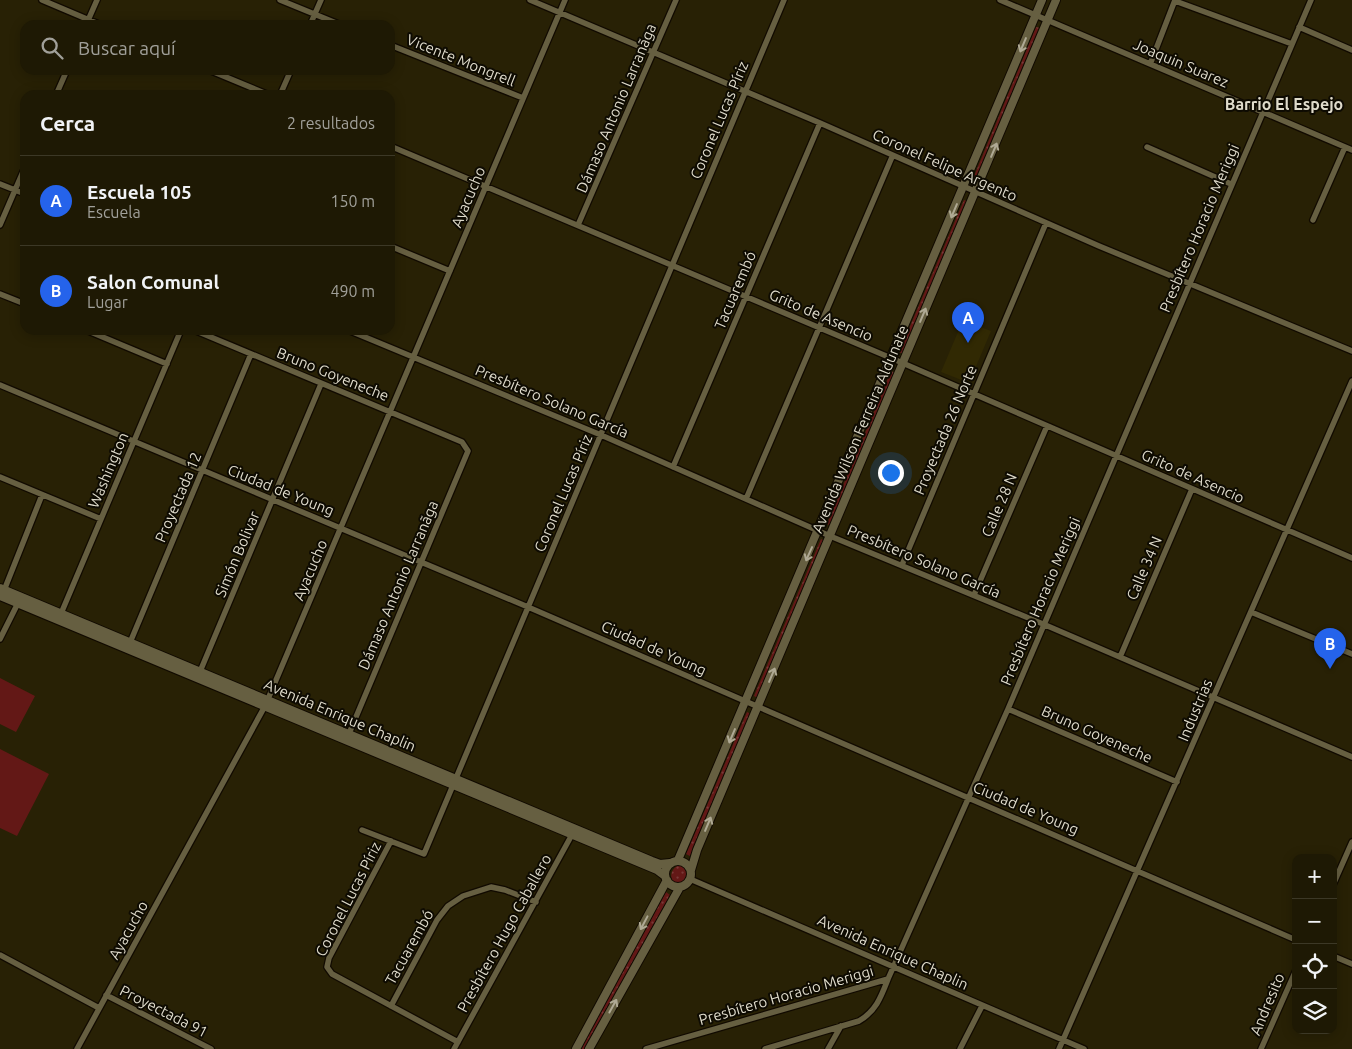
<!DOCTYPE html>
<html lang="es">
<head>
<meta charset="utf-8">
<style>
	:root { --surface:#1e1904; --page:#26220e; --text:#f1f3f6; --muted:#a1a09a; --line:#3c3826; --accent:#2563eb }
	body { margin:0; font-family:Ubuntu,sans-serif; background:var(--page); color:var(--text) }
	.controls { position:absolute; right:15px; bottom:15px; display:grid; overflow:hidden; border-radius:10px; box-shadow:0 2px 12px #0003 }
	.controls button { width:45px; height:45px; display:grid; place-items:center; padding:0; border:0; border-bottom:1px solid var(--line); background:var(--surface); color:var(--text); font:25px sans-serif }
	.you { position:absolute; left:890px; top:472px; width:18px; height:18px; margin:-12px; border:4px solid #fff; border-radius:50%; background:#1a73e8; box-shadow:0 0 0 8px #1a73e833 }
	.badge { display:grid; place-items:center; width:32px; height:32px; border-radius:50%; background:var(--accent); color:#fff; font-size:16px; font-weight:700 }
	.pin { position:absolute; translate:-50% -41px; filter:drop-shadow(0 1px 2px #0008) }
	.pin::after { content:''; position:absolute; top:26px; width:18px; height:15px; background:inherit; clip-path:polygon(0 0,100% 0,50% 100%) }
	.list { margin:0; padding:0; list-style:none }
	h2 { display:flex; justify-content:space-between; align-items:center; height:65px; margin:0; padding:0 20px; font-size:21px }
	h2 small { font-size:16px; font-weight:400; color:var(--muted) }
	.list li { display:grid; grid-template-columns:32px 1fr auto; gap:15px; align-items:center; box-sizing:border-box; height:90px; padding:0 20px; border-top:1px solid var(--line) }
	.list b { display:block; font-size:19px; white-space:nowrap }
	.list p { margin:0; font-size:16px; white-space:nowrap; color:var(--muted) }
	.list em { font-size:16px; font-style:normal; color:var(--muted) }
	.icon { flex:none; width:28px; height:28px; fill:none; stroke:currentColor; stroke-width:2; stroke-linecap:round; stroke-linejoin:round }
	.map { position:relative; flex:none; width:1352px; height:1049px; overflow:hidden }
	.search { position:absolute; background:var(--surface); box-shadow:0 2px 12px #0003; left:20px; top:20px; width:375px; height:55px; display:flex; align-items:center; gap:12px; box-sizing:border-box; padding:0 18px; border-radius:15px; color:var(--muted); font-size:19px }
	.panel { position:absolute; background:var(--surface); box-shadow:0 2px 12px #0003; left:20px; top:90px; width:375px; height:245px; border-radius:15px }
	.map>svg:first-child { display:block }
</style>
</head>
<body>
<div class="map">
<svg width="1352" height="1049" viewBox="0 0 1352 1049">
	<defs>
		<pattern id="grass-dots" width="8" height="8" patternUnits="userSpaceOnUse" patternTransform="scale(1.25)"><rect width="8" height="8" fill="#631816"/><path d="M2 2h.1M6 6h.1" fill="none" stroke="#793937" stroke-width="1.8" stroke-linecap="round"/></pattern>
	</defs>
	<rect width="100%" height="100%" fill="#282105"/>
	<path fill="#312903" d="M963,320L991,331L969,383L941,372Z"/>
	<path fill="url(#grass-dots)" d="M1036,27L1040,28L977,183L972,181Z
		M964,200L969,202L903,354L899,352Z
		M891,371L895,373L831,526L827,524Z
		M821,539L825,541L758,698L754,696Z
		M747,712L751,714L690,856L686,854Z
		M683,864L688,870L685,879L682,883L673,882C668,874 674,865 683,864Z
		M666,892L670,895L586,1049H581Z"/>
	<path fill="#631816" d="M0,678L35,696L16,732L0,724Z
		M0,749L49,774L17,836L0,828Z"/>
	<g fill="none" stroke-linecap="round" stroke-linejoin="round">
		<g stroke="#110a00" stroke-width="8">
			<path id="street" d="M42,0L101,25
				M280,0L341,25
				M530,0L820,123L1099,246L1352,351
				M1000,0L1352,150
				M1175,1L1292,44
				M86,25L97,0
				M310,25L321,0
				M1299,27L1352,50
				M390,45L523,98
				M1151,62L1175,0
				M209,70L269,95
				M56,95L67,70
				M280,95L291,70
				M390,146L891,358L1352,558
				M1147,147L1231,184
				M0,184L25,194
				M1313,220L1345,147
				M0,225L25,167
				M578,225L676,0
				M390,246L450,271
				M0,294L25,304
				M86,330L167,364
				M194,330L462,442L468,451L348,736
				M348,330L601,435L830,536L1043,624L1352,757
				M0,385L528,607L1296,940
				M673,467L820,123
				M0,477L101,519
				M746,499L892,157
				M902,565L1046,223
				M3,593L42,495
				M974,595L1047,426
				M1251,612L1352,654
				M60,616L181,330
				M0,639L18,603
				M129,645L251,354
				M1120,657L1192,489
				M199,674L321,384
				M1008,709L1177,782
				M362,830L424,854L784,0
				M391,841L329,958L327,967L332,974L458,1042
				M690,879L1084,1049
				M1333,885L1352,842
				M0,955L99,1008
				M1333,956L1352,964
				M106,995L211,1049
				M391,1006L437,920L448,906L463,896L491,887L505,890L536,902
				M77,1049L265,706L565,0
				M454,1049L574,831
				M646,1049L888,979L1008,709L1311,0
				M765,1049L859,1021C876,1011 881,997 888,979
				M828,1049L841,1026
				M960,1049L982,1006
				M1059,1049L1352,381
				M1261,1049L1296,970"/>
		</g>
		<g stroke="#110a00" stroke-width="10">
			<path id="secondary" d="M0,588L652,861L660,864L670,863
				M0,596L657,870L665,876
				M678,860L1042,0
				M665 874a13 13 0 1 1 26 0a13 13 0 1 1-26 0Z
				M691,870L697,850L1056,0
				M576,1049L667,880
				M589,1049L680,887"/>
		</g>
		<use href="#street" stroke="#665f41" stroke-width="5.5"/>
		<use href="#secondary" stroke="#665f41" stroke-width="8"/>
	</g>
	<defs><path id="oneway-shaft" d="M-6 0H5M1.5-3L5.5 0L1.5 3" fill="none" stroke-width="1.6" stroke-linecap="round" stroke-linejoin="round" transform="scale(1.25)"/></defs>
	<g stroke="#afa994">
		<use href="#oneway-shaft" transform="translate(1023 45) rotate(113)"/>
		<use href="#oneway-shaft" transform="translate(994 150) rotate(-67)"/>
		<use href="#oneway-shaft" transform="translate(954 211) rotate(113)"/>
		<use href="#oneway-shaft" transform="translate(923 315) rotate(-67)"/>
		<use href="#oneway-shaft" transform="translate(809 554) rotate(114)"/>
		<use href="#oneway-shaft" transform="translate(772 675) rotate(-67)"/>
		<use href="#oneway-shaft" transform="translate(732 736) rotate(113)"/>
		<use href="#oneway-shaft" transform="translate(708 824) rotate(-67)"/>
		<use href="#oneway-shaft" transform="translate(644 923) rotate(118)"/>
		<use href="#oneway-shaft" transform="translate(613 1006) rotate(-61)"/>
	</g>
	<g text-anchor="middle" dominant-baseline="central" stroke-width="4" stroke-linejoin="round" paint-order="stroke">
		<g font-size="15" fill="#dfdbcb" stroke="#0e0b02">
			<text transform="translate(461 60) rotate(22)">Vicente Mongrell</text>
			<text transform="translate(1181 63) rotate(23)">Joaquin Suarez</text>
			<text transform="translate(616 108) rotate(-67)">Dámaso Antonio Larranãga</text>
			<text transform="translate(719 120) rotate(-67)">Coronel Lucas Píriz</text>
			<text transform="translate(945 165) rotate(24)">Coronel Felipe Argento</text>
			<text transform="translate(468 197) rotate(-67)">Ayacucho</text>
			<text transform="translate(1199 228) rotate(-67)">Presbítero Horacio Meriggi</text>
			<text transform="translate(735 290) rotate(-67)">Tacuarembó</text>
			<text transform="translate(821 315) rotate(23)">Grito de Asencio</text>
			<text transform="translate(333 374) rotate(22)">Bruno Goyeneche</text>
			<text transform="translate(552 401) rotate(23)">Presbítero Solano García</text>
			<text transform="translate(860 429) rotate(-67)">Avenida Wilson Ferreira Aldunate</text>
			<text transform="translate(945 430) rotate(-67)">Proyectada 26 Norte</text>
			<text transform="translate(108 470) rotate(-67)">Washington</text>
			<text transform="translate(1193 476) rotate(24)">Grito de Asencio</text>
			<text transform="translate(281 490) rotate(22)">Ciudad de Young</text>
			<text transform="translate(563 493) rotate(-67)">Coronel Lucas Píriz</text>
			<text transform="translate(178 497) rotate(-67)">Proyectada 12</text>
			<text transform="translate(999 505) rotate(-67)">Calle 28 N</text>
			<text transform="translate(237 554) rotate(-67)">Simón Bolivar</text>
			<text transform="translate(924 561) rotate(23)">Presbítero Solano García</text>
			<text transform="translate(1144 568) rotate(-67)">Calle 34 N</text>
			<text transform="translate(310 570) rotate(-67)">Ayacucho</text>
			<text transform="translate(398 585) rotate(-67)">Dámaso Antonio Larranãga</text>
			<text transform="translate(1040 601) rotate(-67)">Presbítero Horacio Meriggi</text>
			<text transform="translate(654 648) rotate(24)">Ciudad de Young</text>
			<text transform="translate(1195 710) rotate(-67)">Industrias</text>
			<text transform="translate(340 715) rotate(23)">Avenida Enrique Chaplin</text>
			<text transform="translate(1097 734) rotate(24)">Bruno Goyeneche</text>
			<text transform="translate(1026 808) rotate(23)">Ciudad de Young</text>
			<text transform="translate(348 899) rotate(-63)">Coronel Lucas Píriz</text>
			<text transform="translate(128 930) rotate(-61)">Ayacucho</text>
			<text transform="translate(504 933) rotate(-61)">Presbítero Hugo Caballero</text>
			<text transform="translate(409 947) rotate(-61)">Tacuarembó</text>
			<text transform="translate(893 952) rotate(24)">Avenida Enrique Chaplin</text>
			<text transform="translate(786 995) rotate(-16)">Presbítero Horacio Meriggi</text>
			<text transform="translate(1267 1004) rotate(-67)">Andresito</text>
			<text transform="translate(164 1011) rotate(27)">Proyectada 91</text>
		</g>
		<g font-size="16" font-weight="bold" fill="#dfdbcb" stroke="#0e0b02">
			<text x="1284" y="104">Barrio El Espejo</text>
		</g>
	</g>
</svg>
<div class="controls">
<button>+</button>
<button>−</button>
<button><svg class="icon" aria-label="locate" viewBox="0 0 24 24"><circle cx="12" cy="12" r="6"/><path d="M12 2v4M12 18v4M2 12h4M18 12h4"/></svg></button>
<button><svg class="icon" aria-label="layers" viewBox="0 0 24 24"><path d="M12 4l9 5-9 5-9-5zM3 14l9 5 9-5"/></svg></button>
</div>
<div class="you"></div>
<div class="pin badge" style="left:968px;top:343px">A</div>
<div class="pin badge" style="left:1330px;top:669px">B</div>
<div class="search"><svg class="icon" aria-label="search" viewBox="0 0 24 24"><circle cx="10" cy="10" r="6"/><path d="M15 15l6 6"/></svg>Buscar aquí</div>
<section class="panel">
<h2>Cerca<small>2 resultados</small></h2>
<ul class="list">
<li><span class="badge">A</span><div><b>Escuela 105</b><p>Escuela</p></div><em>150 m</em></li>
<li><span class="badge">B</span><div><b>Salon Comunal</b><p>Lugar</p></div><em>490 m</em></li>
</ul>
</section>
</div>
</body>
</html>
